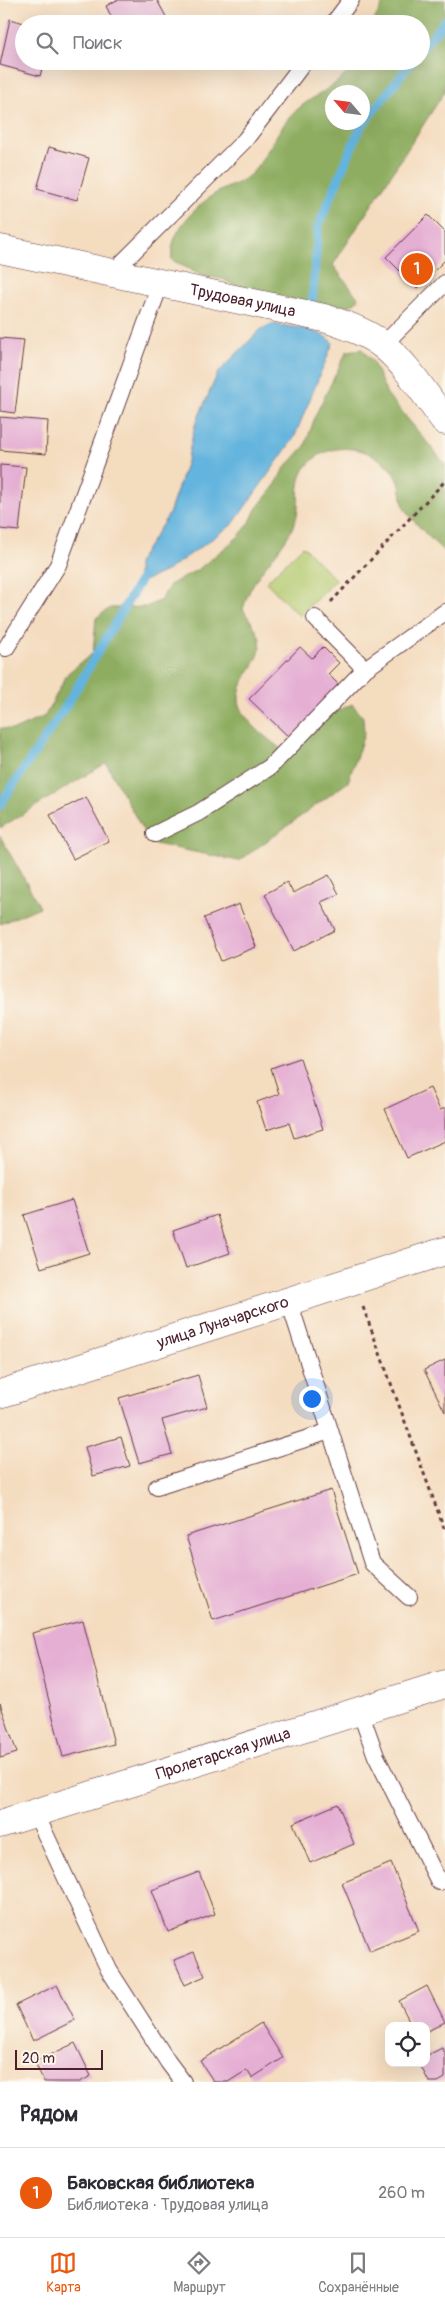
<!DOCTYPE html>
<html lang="ru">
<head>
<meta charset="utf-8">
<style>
	:root { --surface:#fff; --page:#f7f7f7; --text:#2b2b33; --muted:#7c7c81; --line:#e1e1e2; --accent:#ea580c }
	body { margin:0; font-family:Pangolin,sans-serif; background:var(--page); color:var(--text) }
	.controls { position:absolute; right:15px; bottom:15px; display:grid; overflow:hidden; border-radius:10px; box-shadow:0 5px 20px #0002 }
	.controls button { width:45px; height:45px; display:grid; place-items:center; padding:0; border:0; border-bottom:1px solid var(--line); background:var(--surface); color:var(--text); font:25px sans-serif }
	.compass { position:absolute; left:325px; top:85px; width:45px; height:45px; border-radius:50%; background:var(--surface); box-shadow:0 5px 20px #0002; rotate:298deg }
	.scale { position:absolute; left:15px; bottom:12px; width:88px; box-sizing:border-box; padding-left:5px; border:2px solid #4a1f2b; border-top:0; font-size:14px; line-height:18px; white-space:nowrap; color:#4a1f2b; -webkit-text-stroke:4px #fbf7ec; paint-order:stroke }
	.you { position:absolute; left:311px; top:1398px; width:18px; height:18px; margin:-12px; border:4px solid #fff; border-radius:50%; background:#1a73e8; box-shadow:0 0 0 8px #1a73e833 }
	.badge { display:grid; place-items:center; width:32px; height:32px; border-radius:50%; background:var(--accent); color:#fff; font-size:16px; font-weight:700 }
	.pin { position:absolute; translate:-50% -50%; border:2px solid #fff; box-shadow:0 1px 5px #0006 }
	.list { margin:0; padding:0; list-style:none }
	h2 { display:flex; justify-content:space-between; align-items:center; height:65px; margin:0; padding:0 20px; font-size:21px }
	h2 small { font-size:16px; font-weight:400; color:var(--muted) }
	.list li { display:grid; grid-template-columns:32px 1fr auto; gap:15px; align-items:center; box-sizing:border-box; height:90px; padding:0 20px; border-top:1px solid var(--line) }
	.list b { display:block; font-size:19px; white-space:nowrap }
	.list p { margin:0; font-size:16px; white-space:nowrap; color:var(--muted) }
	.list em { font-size:16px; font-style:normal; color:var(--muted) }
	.icon { flex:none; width:28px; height:28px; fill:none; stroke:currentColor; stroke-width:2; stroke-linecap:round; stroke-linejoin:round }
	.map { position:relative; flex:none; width:445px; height:2082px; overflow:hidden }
	.search { position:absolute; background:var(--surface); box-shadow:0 5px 20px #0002; left:15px; right:15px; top:15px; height:55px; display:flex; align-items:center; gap:12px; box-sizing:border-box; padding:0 18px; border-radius:28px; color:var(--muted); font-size:19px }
	.sheet { height:155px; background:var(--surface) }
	nav { display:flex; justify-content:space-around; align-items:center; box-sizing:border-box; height:70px; border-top:1px solid var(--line); background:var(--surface); font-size:14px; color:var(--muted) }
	nav a { display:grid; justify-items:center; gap:2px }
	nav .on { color:var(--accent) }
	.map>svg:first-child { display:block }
</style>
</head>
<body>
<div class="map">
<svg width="445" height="2082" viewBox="0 0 445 2082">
	<rect width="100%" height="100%" fill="#fbf7ec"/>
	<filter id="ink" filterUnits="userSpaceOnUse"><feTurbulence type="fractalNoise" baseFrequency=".02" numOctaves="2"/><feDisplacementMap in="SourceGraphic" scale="10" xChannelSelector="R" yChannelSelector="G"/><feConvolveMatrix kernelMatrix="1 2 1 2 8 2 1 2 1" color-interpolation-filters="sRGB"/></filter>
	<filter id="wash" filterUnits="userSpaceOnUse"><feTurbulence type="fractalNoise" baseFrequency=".0096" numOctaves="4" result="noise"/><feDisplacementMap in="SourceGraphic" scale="20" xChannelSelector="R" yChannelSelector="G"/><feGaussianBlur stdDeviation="1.12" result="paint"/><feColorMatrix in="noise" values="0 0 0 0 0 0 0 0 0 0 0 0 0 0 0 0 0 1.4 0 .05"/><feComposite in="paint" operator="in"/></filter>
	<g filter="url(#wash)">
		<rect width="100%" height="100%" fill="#f4dcbf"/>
		<path fill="#b3c96e" stroke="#7e744c" d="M303,546L336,580L299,616L266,582Z"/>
		<path fill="#8ead61" stroke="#6c6646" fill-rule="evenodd" d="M385,0H445V91L333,265L359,299L351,305L329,308L233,285L223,279L202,276L172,260C168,233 195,207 216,193C227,187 244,182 253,172C267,156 275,134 289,118C309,94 339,90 356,61H421V24H372ZM332,92H362V122H332Z
			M362,349L373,362L387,394L445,464V551C438,548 406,514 404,507C401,498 402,487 397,478C378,445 326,436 304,470C294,487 302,504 295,522C281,556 254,569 243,609C248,618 258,630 260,640C264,664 233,681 240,705C247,726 272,741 288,755L332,714L352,704L363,717L364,734L348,782L239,861L150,843L106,763L0,828V728L14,730L45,716L68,673L93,653L96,618L110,608L146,607L161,600L170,585L200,568L238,537L249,524L256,509L276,484L283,470L305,446L316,414L347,351Z
			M0,836L40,907L0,924Z"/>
		<path fill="#64b4de" stroke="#576a84" d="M271,324C291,327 319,328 333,343L294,438L233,524L168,570L138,584V562L169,514L187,461L195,425L218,373L260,330Z"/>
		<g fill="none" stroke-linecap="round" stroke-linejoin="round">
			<path stroke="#64b4de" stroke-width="9" d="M421,50L445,20
				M312,304L318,227L360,128L412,61
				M0,805L66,706L144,574"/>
		</g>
		<g id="blocks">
			<path fill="#e5afd4" d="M117,0H157L170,24H115L106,6Z
				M10,19L24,23V61H44L40,76L0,65Z
				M49,147L89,158L77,200L37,189Z
				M428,215L445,232V260L417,288L386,257Z
				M0,338L24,340L15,413L0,411Z
				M0,417L48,421L46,454L0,450Z
				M0,465L26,467L19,531L0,529Z
				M300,647L312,658L323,647L339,663L328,674L341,687L291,739L249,699Z
				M86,797L109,841L73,859L50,815Z
				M329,875L339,894L321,902L335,930L294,951L265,894L287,882L293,893Z
				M239,904L256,947L221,961L204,918Z
				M300,1058L323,1129L294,1138L289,1123L266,1130L257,1102L279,1094L271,1068Z
				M430,1088L440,1110L445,1108V1141L407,1158L385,1109Z
				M72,1200L89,1253L41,1268L24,1215Z
				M217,1215L230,1253L186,1268L173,1230Z
				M445,1360V1412L424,1370Z
				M198,1375L207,1407L162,1420L172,1454L139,1463L119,1398Z
				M121,1437L130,1466L93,1476L85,1447Z
				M331,1490L358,1574L213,1621L186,1536Z
				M83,1620L114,1744L63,1757L32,1633Z
				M0,1703L17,1753L0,1758Z
				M338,1804L354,1844L310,1863L293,1823Z
				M391,1863L419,1931L370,1951L342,1883Z
				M199,1872L215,1914L168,1932L152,1890Z
				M194,1952L205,1976L185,1985L174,1960Z
				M57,1985L75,2020L33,2041L16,2005Z
				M427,1986L445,2022L426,2032V2026H412L399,2001Z
				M261,2023L283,2058L252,2078L247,2070L228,2082H214L200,2061Z
				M75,2043L91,2076L80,2082H44L35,2062Z
				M442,2048L445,2053V2078L438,2082H429L419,2063H426V2056Z"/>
		</g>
	</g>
	<g filter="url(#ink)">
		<use href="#blocks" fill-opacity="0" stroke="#643b41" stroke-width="1"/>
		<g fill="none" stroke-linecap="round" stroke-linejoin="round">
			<g stroke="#643b41" stroke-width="18">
				<path id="service" d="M333,24L351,0
					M114,271L245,140L305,61
					M383,345L445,283
					M315,618L365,669L445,612
					M6,648L58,565L161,282
					M155,834L198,813L270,767L365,669
					M289,1301L372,1563L409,1597
					M157,1487L330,1431
					M360,1711L376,1756L439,1882
					M35,1812L109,1970L168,2062L183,2082"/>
			</g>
			<g stroke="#643b41" stroke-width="29">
				<g id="minor">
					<path id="s1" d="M0,249L324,318C344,324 367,332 384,346C408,366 426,396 445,421"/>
					<path id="s2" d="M0,1394L445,1251"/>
					<path id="s3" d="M0,1824L445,1684"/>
				</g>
			</g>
			<path stroke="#643b41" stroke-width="3" stroke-dasharray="4 4" stroke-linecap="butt" d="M331,602L445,481
				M363,1307L445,1531"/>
			<use href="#service" stroke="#fff" stroke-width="16"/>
			<use href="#minor" stroke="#fff" stroke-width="28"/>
		</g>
	</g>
	<g text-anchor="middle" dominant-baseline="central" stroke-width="5" stroke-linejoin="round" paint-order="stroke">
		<g font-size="16" fill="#4a1f2b" stroke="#fbf7ec">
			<text stroke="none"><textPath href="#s1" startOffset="248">Трудовая улица</textPath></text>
			<text stroke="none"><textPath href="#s2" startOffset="234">улица Луначарского</textPath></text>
			<text stroke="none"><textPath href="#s3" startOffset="234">Пролетарская улица</textPath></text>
		</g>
	</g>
</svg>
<div class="controls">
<button><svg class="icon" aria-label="locate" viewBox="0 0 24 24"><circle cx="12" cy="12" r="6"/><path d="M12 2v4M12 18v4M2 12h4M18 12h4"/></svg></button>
</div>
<svg class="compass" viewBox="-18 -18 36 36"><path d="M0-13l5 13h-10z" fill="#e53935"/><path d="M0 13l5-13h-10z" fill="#7c7c81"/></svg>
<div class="scale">20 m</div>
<div class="you"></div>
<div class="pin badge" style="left:417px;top:269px">1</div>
<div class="search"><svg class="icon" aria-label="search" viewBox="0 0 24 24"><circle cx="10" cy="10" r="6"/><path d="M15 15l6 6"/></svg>Поиск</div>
</div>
<section class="sheet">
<h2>Рядом<small></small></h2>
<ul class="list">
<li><span class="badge">1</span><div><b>Баковская библиотека</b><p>Библиотека · Трудовая улица</p></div><em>260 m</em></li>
</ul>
</section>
<nav>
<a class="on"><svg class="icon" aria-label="map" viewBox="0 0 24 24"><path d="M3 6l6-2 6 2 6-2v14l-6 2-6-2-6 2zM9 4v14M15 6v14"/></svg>Карта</a>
<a><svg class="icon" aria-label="directions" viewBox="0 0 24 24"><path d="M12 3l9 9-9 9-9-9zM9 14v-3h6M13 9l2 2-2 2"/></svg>Маршрут</a>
<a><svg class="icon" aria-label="saved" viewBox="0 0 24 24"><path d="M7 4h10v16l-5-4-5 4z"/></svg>Сохранённые</a>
</nav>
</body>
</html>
